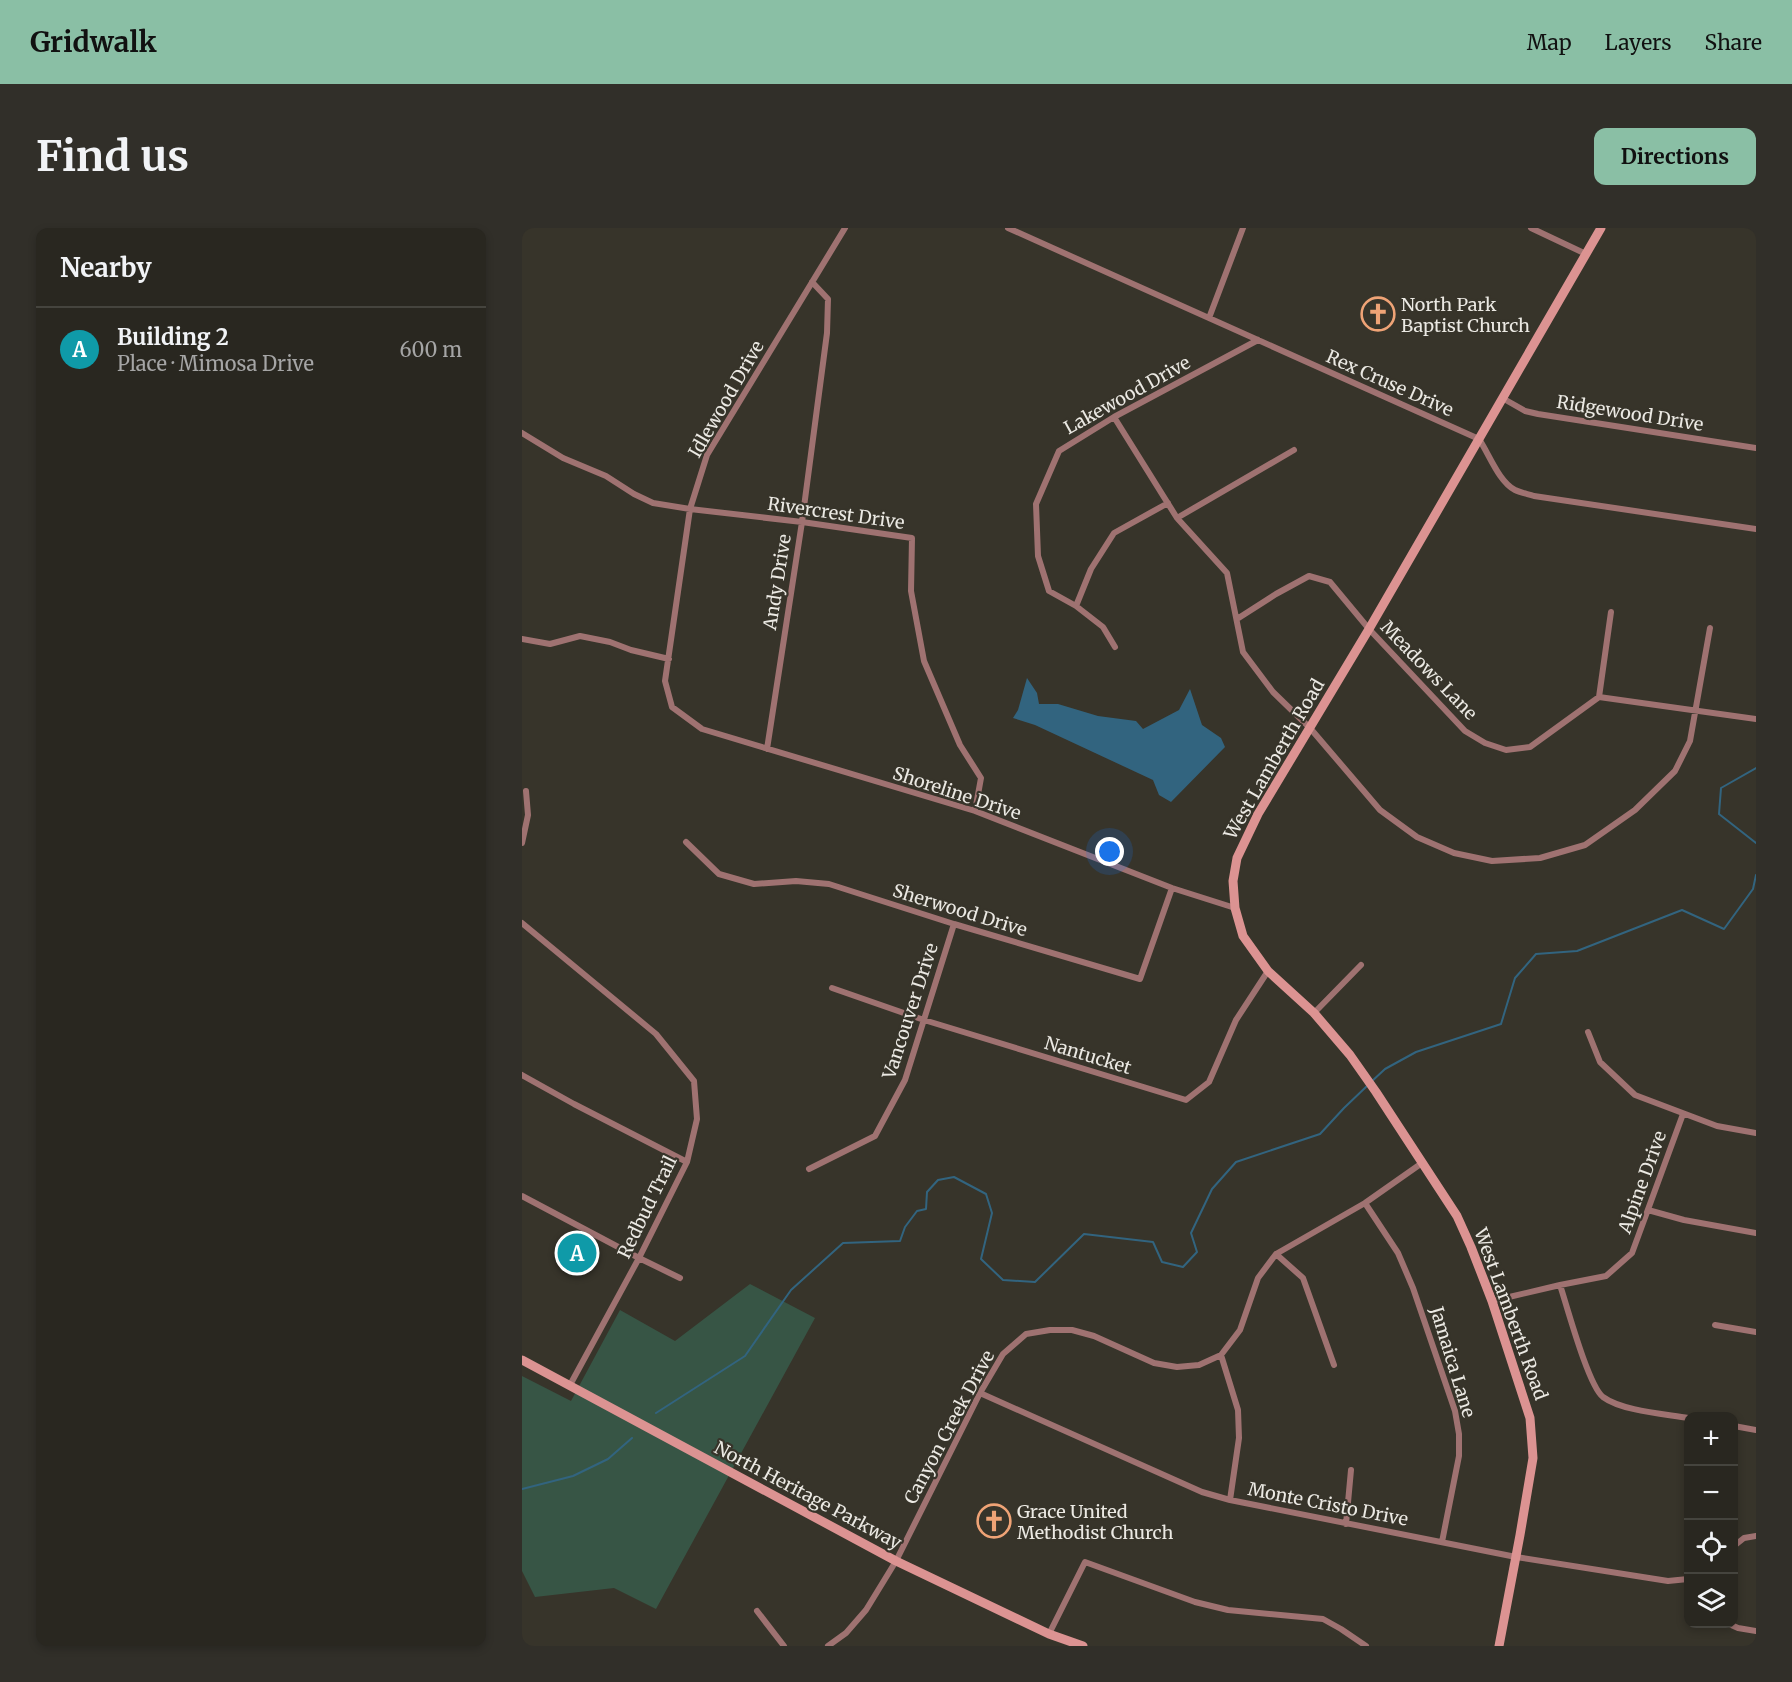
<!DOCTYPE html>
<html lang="en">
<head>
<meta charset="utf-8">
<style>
	:root { --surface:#292720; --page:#312f29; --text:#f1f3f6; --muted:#a5a5a5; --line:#45443e; --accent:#8abfa5 }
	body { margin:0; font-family:Merriweather,serif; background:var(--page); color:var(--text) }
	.controls { position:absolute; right:18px; bottom:18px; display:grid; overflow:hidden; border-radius:12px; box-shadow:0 3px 9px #0003 }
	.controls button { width:54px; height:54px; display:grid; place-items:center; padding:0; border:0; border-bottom:2px solid var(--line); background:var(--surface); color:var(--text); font:30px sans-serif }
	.you { position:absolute; left:588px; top:624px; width:21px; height:21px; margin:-15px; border:4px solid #fff; border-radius:50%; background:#1a73e8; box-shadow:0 0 0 9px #1a73e833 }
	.badge { display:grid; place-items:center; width:39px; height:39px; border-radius:50%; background:var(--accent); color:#fff; font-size:20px; font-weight:700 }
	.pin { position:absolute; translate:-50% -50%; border:3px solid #fff; box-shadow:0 2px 6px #0006 }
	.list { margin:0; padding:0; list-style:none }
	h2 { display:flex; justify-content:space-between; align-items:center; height:78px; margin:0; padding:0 24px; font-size:26px }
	h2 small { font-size:20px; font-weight:400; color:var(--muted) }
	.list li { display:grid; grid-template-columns:39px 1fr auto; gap:18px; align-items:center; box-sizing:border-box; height:84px; padding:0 24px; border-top:2px solid var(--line) }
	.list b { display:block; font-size:22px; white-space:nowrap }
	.list p { margin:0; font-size:20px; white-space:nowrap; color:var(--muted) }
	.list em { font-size:20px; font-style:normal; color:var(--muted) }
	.icon { flex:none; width:33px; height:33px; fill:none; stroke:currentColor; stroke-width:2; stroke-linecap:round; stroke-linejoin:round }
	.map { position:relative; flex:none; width:1234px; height:1418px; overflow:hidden; border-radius:12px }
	header { display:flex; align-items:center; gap:36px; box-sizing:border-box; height:84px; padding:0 30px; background:var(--accent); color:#111 }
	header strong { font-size:28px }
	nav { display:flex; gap:33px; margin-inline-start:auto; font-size:21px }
	.intro { display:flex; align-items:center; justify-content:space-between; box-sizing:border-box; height:144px; padding:0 36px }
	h1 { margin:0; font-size:42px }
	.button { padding:15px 27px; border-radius:12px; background:var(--accent); color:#111; font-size:21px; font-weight:700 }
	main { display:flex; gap:36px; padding:0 36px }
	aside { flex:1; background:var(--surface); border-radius:12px; box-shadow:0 3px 9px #0003 }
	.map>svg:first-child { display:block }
</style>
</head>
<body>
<header>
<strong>Gridwalk</strong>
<nav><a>Map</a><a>Layers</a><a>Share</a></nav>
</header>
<div class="intro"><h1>Find us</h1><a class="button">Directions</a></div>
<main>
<aside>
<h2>Nearby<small></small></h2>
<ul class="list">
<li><span class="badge" style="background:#0f9aa8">A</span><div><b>Building 2</b><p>Place · Mimosa Drive</p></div><em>600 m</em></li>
</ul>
</aside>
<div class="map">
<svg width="1234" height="1418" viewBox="0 0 1234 1418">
	<rect width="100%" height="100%" fill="#37342a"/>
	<path fill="#375545" d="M228,1056L293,1090L134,1381L92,1360L13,1369L0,1343V1148L49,1173L98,1082L153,1113Z"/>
	<path fill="#32647f" d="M505,450L515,465L517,476H536L576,488L614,493L621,501L657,482L668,461L680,497L699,510L703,519L649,574L637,567L631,552L513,497L491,490L496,482Z"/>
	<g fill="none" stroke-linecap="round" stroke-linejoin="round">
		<path stroke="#32647f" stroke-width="2" d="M1234,540L1199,560L1197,586L1234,615
			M849,854L863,841L894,824L979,796L993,750L1014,726L1055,723L1160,682L1202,701L1231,661L1234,647
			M134,1185L223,1128L269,1062L321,1015L378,1013L383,999L395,983L404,981L405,964L416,952L432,949L464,966L470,985L459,1031L481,1052L513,1054L562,1006L631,1014L640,1034L661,1039L675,1024L669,1005L690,961L714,934L798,906L822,880L845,858
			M0,1261L51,1248L86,1231L110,1210"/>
		<path stroke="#9f7271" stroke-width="6" d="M323,0L185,227L168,281L143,453L150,479L180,501L453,583L650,660L713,680
			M486,0L957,211C967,226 977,254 993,262C999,265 1006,266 1012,268L1234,301
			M1009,0L1064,26
			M687,90L721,0
			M982,171L1003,183L1016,186L1234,220
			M592,189L655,290L705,345L721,424L751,464L788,500L858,582L895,609L932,625L970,633L1018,630L1063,617L1113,582L1153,543L1168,513L1188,400
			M0,205L41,230L84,248L112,266L131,275L168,281L280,294L390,310L389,363L402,433L438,517L459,550L453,583
			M655,290L772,222
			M554,378L569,341L592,305L646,275
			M715,391L754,366L787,348L808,354L847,401L943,503L963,515L984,522L1008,519L1077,469L1234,491
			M0,411L28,416L58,408L88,414L109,422L147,431
			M593,419L581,399L554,378L527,363L516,328L514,276L537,223L592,189L736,112
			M1077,469L1089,384
			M245,521L280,294L305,105L306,71L290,54
			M164,614L197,646L232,656L274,653L307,656L432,696L618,751L650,660
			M0,615L6,587L4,563
			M0,695L134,806L172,853L175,891L165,934L117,1030L48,1157
			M310,760L402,792L664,872L687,854L714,792L746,743
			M792,785L839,737
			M1066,804L1078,834L1113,867L1195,898L1234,905
			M0,847L52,876L165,934
			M287,941L353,908L383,852L432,696
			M0,968L117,1030L158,1050
			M843,975L876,1025L891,1060L933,1183L937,1206V1228L920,1314
			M1126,982L1162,992L1234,1005
			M754,1026L781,1050L812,1137
			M1038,1057C1045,1078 1066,1157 1081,1169C1100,1183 1143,1186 1166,1190
			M970,1073L1038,1057L1084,1048L1110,1025L1161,886
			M1193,1097L1234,1104
			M699,1127L716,1182L717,1210L708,1272
			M458,1165L680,1264L708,1272L994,1329L1146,1353L1166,1351
			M1212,1198L1234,1202
			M824,1296L829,1242
			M1212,1318L1222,1310L1234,1308
			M235,1383L262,1418
			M1207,1396L1216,1400L1234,1403
			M527,1406L563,1334L673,1374L706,1382L801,1391L819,1401L844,1418
			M306,1418L324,1405L344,1382L374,1333L458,1165L481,1126L504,1106L528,1102H550L572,1108L632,1135L655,1139L677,1137L699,1127L718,1102L736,1050L754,1026L843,975L900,935"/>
		<path stroke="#dc9392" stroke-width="9" d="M0,1132L374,1333L527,1406L561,1418
			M977,1418L998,1307L1011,1230L1008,1190L970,1073L949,1019L935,988L854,864L828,827L792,785L746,743L721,708L713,680L711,653L715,630L736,586L847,401L1079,0"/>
	</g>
	<defs>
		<g id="church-ring" transform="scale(1.725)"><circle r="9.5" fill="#37342a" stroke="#efa376" stroke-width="1.5"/><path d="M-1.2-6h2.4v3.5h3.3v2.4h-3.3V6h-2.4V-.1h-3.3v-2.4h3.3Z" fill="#efa376"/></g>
	</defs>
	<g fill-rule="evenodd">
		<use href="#church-ring" x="856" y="86"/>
		<use href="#church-ring" x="472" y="1293"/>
	</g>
	<g text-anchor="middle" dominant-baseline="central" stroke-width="4.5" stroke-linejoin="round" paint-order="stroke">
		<g font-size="18" fill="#ebe9e3" stroke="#37342a" text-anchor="start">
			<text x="879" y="76">North Park<tspan x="879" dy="21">Baptist Church</tspan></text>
			<text x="495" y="1283">Grace United<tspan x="495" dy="21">Methodist Church</tspan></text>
		</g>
		<g font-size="18" fill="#ebe9e3" stroke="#37342a">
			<text transform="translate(868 155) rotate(24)">Rex Cruse Drive</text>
			<text transform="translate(605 167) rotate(-29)">Lakewood Drive</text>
			<text transform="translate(204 171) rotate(-60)">Idlewood Drive</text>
			<text transform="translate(1108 185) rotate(9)">Ridgewood Drive</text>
			<text transform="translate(314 285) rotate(8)">Rivercrest Drive</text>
			<text transform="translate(255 354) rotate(-81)">Andy Drive</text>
			<text transform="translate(907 442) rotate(46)">Meadows Lane</text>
			<text transform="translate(752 531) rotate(-60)">West Lamberth Road</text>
			<text transform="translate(435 565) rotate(18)">Shoreline Drive</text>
			<text transform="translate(438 682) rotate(17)">Sherwood Drive</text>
			<text transform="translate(388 783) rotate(-72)">Vancouver Drive</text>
			<text transform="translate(566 827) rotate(17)">Nantucket</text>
			<text transform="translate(1120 954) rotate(-70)">Alpine Drive</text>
			<text transform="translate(125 979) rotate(-64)">Redbud Trail</text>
			<text transform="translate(989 1086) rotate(70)">West Lamberth Road</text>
			<text transform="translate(931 1134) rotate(73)">Jamaica Lane</text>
			<text transform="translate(427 1199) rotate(-62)">Canyon Creek Drive</text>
			<text transform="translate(286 1267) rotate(28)">North Heritage Parkway</text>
			<text transform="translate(806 1276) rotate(11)">Monte Cristo Drive</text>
		</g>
	</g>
</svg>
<div class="controls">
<button>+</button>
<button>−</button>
<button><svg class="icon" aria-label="locate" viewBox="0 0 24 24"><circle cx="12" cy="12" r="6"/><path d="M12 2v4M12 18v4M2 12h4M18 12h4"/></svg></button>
<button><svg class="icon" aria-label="layers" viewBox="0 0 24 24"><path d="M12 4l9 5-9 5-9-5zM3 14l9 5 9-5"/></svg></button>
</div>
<div class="you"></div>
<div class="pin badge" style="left:55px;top:1025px;background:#0f9aa8">A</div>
</div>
</main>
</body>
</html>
